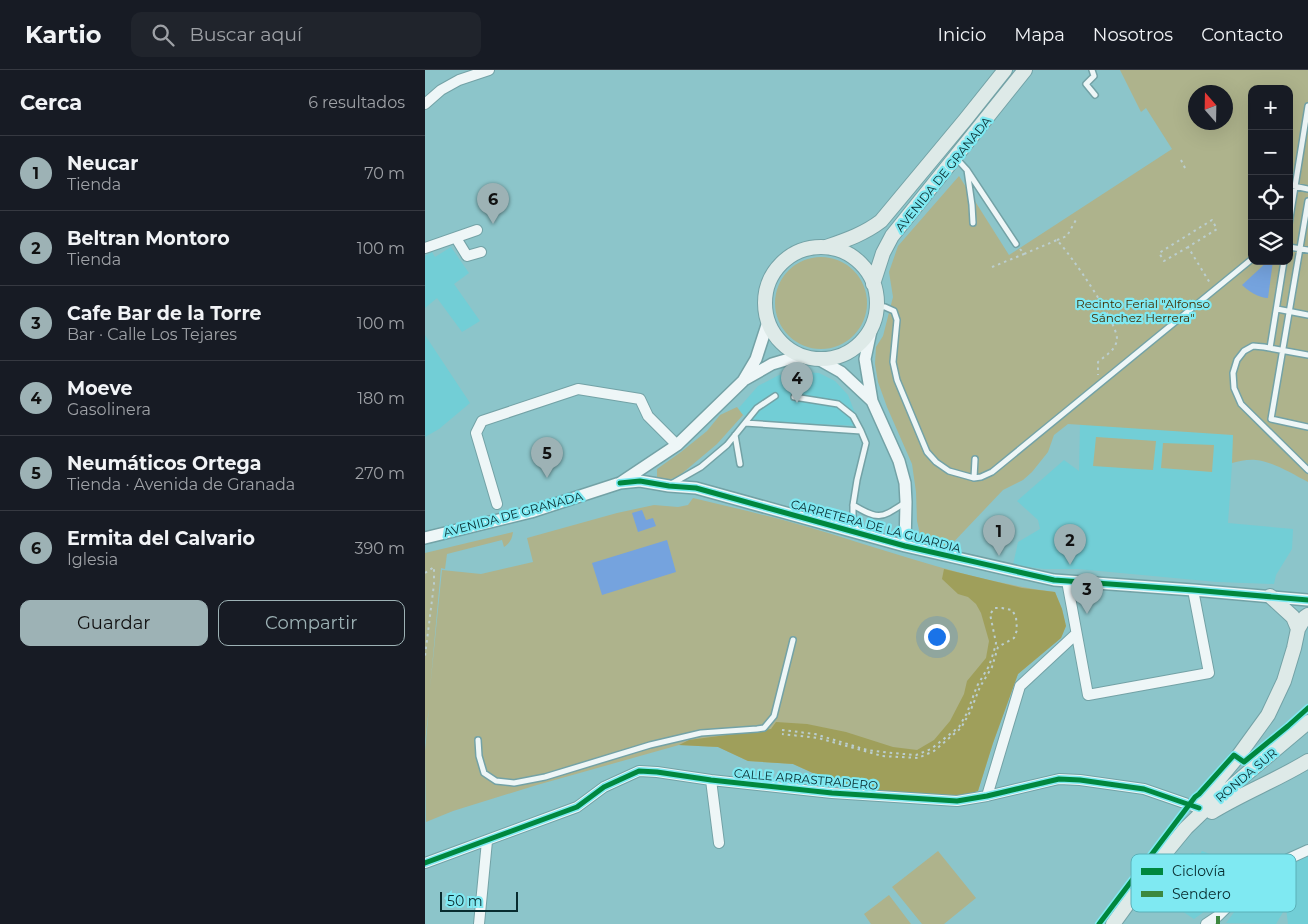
<!DOCTYPE html>
<html lang="es">
<head>
<meta charset="utf-8">
<style>
	:root { --surface:#171b24; --page:#20242c; --text:#f1f3f6; --muted:#9ea1a6; --line:#363941; --accent:#9db2b5 }
	body { margin:0; font-family:Montserrat,sans-serif; background:var(--page); color:var(--text) }
	.controls { position:absolute; right:15px; top:15px; display:grid; overflow:hidden; border-radius:10px; box-shadow:0 5px 20px #0002 }
	.controls button { width:45px; height:45px; display:grid; place-items:center; padding:0; border:0; border-bottom:1px solid var(--line); background:var(--surface); color:var(--text); font:25px sans-serif }
	.compass { position:absolute; left:763px; top:15px; width:45px; height:45px; border-radius:50%; background:var(--surface); box-shadow:0 5px 20px #0002; rotate:340deg }
	.scale { position:absolute; left:15px; bottom:12px; width:78px; box-sizing:border-box; padding-left:5px; border:2px solid #082c2f; border-top:0; font-size:14px; line-height:18px; white-space:nowrap; color:#082c2f; -webkit-text-stroke:4px #7fe9f2; paint-order:stroke }
	.you { position:absolute; left:511px; top:566px; width:18px; height:18px; margin:-12px; border:4px solid #fff; border-radius:50%; background:#1a73e8; box-shadow:0 0 0 8px #1a73e833 }
	.badge { display:grid; place-items:center; width:32px; height:32px; border-radius:50%; background:var(--accent); color:#111; font-size:16px; font-weight:700 }
	.pin { position:absolute; translate:-50% -41px; filter:drop-shadow(0 1px 2px #0008) }
	.pin::after { content:''; position:absolute; top:26px; width:18px; height:15px; background:inherit; clip-path:polygon(0 0,100% 0,50% 100%) }
	.list { margin:0; padding:0; list-style:none }
	h2 { display:flex; justify-content:space-between; align-items:center; height:65px; margin:0; padding:0 20px; font-size:21px }
	h2 small { font-size:16px; font-weight:400; color:var(--muted) }
	.list li { display:grid; grid-template-columns:32px 1fr auto; gap:15px; align-items:center; box-sizing:border-box; height:75px; padding:0 20px; border-top:1px solid var(--line) }
	.list b { display:block; font-size:19px; white-space:nowrap }
	.list p { margin:0; font-size:16px; white-space:nowrap; color:var(--muted) }
	.list em { font-size:16px; font-style:normal; color:var(--muted) }
	.actions { display:flex; gap:10px; padding:15px 20px }
	.actions a { flex:1; padding:11px 0; border:1px solid var(--accent); border-radius:10px; text-align:center; font-size:18px; color:var(--accent) }
	.actions .main { background:var(--accent); color:#111 }
	.icon { flex:none; width:28px; height:28px; fill:none; stroke:currentColor; stroke-width:2; stroke-linecap:round; stroke-linejoin:round }
	.map { position:relative; flex:none; width:883px; height:854px; overflow:hidden }
	header { display:flex; align-items:center; gap:30px; box-sizing:border-box; height:70px; padding:0 25px; background:var(--surface); border-bottom:1px solid var(--line) }
	header strong { font-size:24px }
	nav { display:flex; gap:28px; margin-inline-start:auto; font-size:18px }
	.search { width:350px; height:45px; background:var(--page); display:flex; align-items:center; gap:12px; box-sizing:border-box; padding:0 18px; border-radius:10px; color:var(--muted); font-size:19px }
	main { display:flex }
	aside { flex:1; background:var(--surface) }
	.map>svg:first-child { display:block }
</style>
</head>
<body>
<header>
<strong>Kartio</strong>
<div class="search"><svg class="icon" aria-label="search" viewBox="0 0 24 24"><circle cx="10" cy="10" r="6"/><path d="M15 15l6 6"/></svg>Buscar aquí</div>
<nav><a>Inicio</a><a>Mapa</a><a>Nosotros</a><a>Contacto</a></nav>
</header>
<main>
<aside>
<h2>Cerca<small>6 resultados</small></h2>
<ul class="list">
<li><span class="badge">1</span><div><b>Neucar</b><p>Tienda</p></div><em>70 m</em></li>
<li><span class="badge">2</span><div><b>Beltran Montoro</b><p>Tienda</p></div><em>100 m</em></li>
<li><span class="badge">3</span><div><b>Cafe Bar de la Torre</b><p>Bar · Calle Los Tejares</p></div><em>100 m</em></li>
<li><span class="badge">4</span><div><b>Moeve</b><p>Gasolinera</p></div><em>180 m</em></li>
<li><span class="badge">5</span><div><b>Neumáticos Ortega</b><p>Tienda · Avenida de Granada</p></div><em>270 m</em></li>
<li><span class="badge">6</span><div><b>Ermita del Calvario</b><p>Iglesia</p></div><em>390 m</em></li>
</ul>
<div class="actions"><a class="main">Guardar</a><a>Compartir</a></div>
</aside>
<div class="map">
<svg width="883" height="854" viewBox="0 0 883 854">
	<rect width="100%" height="100%" fill="#8cc5ca"/>
	<path fill="#72ced6" d="M26,177L44,203L29,214L55,251L37,262L12,228L0,238V186L7,182L10,187Z
		M0,265L45,333L14,359L0,367Z
		M377,302L394,303L410,311L423,325L435,356L327,351L312,340L333,316L354,305Z
		M655,354L809,365L803,453L868,459L867,479L851,505L849,514L792,512L653,499H619L588,495L593,472L615,459L613,450L592,431L639,390L654,401Z
		M777,781L830,802L808,821L769,849L751,837L767,805L759,801L767,783L774,786Z
		M883,786V854H863L861,837L851,854L801,853L822,825L844,803Z"/>
	<path fill="#aeb38c" fill-rule="evenodd" d="M695,0H883V412C867,404 849,392 831,390C823,389 815,391 807,393L808,365L643,354L629,365L623,382L607,402L598,410L578,420L522,479L499,473L495,464L492,451L491,422L487,394L462,337L453,312L450,294L451,277L458,266L468,227L464,202L473,176L534,106L584,185L747,79L721,38L716,42ZM827,19H864V191H827ZM771,22H801V52H771Z
		M350 233a46 46 0 1 1 92 0a46 46 0 1 1-92 0Z
		M312,337L318,345L292,374L254,406L241,411L232,408V399L256,382L282,361L295,345Z
		M671,367L731,371L728,400L668,396Z
		M738,373L789,375L787,402L736,398Z
		M268,428C306,437 345,446 383,457C464,481 545,511 630,522L637,539L641,556L636,568L593,604L568,673L553,721L421,718L368,694L323,691L293,677L254,675L112,715L28,741L1,752L0,681L4,637L0,672V483L88,462C87,469 85,473 79,477L77,470L22,484L20,499L16,498L5,619L17,500L56,504L108,492L102,468L192,443L229,435L253,437L263,435Z
		M513,781L551,828L519,854H497L467,817Z
		M464,825L486,854H446L439,844Z"/>
	<path fill="#9f9f5b" d="M519,499L597,518L630,522L637,539L641,556L636,568L593,604L568,673L553,721L535,727L421,718L368,694L323,691L293,677L254,675L264,670L346,659L351,652L382,654L421,662L468,677L492,680L509,670L525,651L539,624L542,611L561,588L564,571L556,543L551,534L543,527L533,524L517,509Z"/>
	<path fill="#75a3de" d="M843,191H848L843,228C834,228 823,221 817,215Z
		M217,440L221,450L228,448L231,456L213,462L207,443Z
		M242,470L251,502L177,525L167,493Z"/>
	<g fill="none" stroke-linecap="round" stroke-linejoin="round">
		<g stroke="#73a2a6" stroke-width="8">
			<path id="service" d="M667,0L669,6L661,14L670,25
				M531,88L542,100L547,135L548,153
				M542,100L591,174
				M864,115L883,119
				M883,131L846,349L883,357
				M864,154L883,36
				M864,177L883,180
				M452,236L460,237L469,241L472,250L468,292L472,310L502,382L511,392L524,401L549,408L556,407L567,402L827,189
				M852,239L883,245
				M845,278L859,191
				M883,285L839,277L828,276L819,281L812,290L808,303L809,318L816,334L883,400
				M369,327L413,334L428,346L436,361
				M320,353L436,361L441,373L432,410L428,435V449L432,461
				M310,365L315,394
				M549,408L550,389
				M248,413L276,397L302,375L332,338L350,326
				M428,435C455,451 456,448 481,432
				M53,670L54,686L59,703L71,711L89,713L120,707L225,675L276,663L332,659L339,658L349,646L368,570"/>
		</g>
		<g stroke="#73a2a6" stroke-width="12">
			<path id="minor" d="M0,34L16,20L34,10L64,0
				M31,168L42,186L56,182
				M0,178L52,160
				M72,434L51,363L57,351L153,319L215,329L223,346L252,375
				M642,511L663,625L784,603L768,520
				M286,710L294,773
				M562,726L595,616L651,564
				M0,793L152,737L179,717L214,701L232,702L286,710L407,723L532,731L562,726L634,709L655,710L719,719L774,738
				M54,854L62,771
				M781,854L793,846L841,799L883,780"/>
		</g>
		<g stroke="#73a2a6" stroke-width="14">
			<path id="tertiary" d="M447,256L440,289L447,331L474,391L480,413L481,432L480,476
				M393,289L416,302L447,331
				M319,310L347,294L364,289L380,287
				M195,413L215,411L244,416L271,418L480,476L629,510L768,520L883,530
				M0,468L106,442L195,413L252,375L318,311L331,289L343,252"/>
		</g>
		<g stroke="#73a2a6" stroke-width="16">
			<path id="secondary" d="M401,177C421,170 439,164 456,151L540,50L580,0
				M340 233a56 56 0 1 1 112 0a56 56 0 1 1-112 0Z
				M448,214L458,183L467,166L600,0
				M873,559L880,547L883,545
				M774,738L789,715L814,685L843,645L859,611L869,578L873,559L868,547L845,526
				M787,742C818,723 852,710 883,691
				M688,854L733,792L761,758L787,733L883,652"/>
		</g>
		<path stroke="#bbcecf" stroke-width="2" stroke-dasharray="2.5 4" stroke-linecap="butt" d="M756,90L761,100
			M632,170L642,166L652,148
			M763,177L739,191L734,183L787,150L792,159L763,177L785,213
			M595,179L599,184L632,170C646,185 692,251 692,269C691,280 681,285 673,292V305
			M567,197L599,184
			M0,503L9,497V514L0,586
			M357,660L390,664L442,680L467,683L491,685L506,679L534,657L542,643L552,616L564,596L569,581L571,573L565,544L570,538H577L587,540L591,547L592,560L589,568L573,577L567,597L555,617L545,642L536,658L509,681L493,688L457,686L393,668L357,664"/>
		<use href="#service" stroke="#eef6f7" stroke-width="5"/>
		<use href="#minor" stroke="#eef6f7" stroke-width="10"/>
		<use href="#tertiary" stroke="#eef6f7" stroke-width="11"/>
		<use href="#secondary" stroke="#deeae8" stroke-width="14"/>
		<path stroke="#3c883f" stroke-width="4" stroke-dasharray="8 4" stroke-linecap="butt" d="M793,846V854"/>
		<g stroke="#7fe9f2" stroke-width="8">
			<path id="cycleway" d="M195,413L215,411L244,416L271,418L480,476L629,510L768,520L883,530
				M0,793L152,737L179,717L214,701L232,702L286,710L407,723L532,731L562,726L634,709L655,710L719,719L774,738
				M674,854L770,727L774,724L809,685L819,692L863,656L883,638"/>
		</g>
		<use href="#cycleway" stroke="#00873e" stroke-width="5"/>
	</g>
	<g text-anchor="middle" dominant-baseline="central" stroke-width="4.5" stroke-linejoin="round" paint-order="stroke">
		<g font-size="12" fill="#082c2f" stroke="#7fe9f2">
			<text transform="translate(518 104) rotate(-51)">AVENIDA DE GRANADA</text>
			<text transform="translate(88 444) rotate(-15)">AVENIDA DE GRANADA</text>
			<text transform="translate(451 456) rotate(15)">CARRETERA DE LA GUARDIA</text>
			<text transform="translate(821 705) rotate(-40)">RONDA SUR</text>
			<text transform="translate(381 709) rotate(5)">CALLE ARRASTRADERO</text>
		</g>
		<g font-size="12" fill="#412d01" stroke="#7fe9f2">
			<text x="718" y="233">Recinto Ferial "Alfonso<tspan x="718" dy="14">Sánchez Herrera"</tspan></text>
		</g>
	</g>
	<rect x="706" y="784" width="165" height="58" rx="8" fill="#7fe9f2" stroke="#5bb0b8" stroke-width="1"/>
	<rect x="716" y="798" width="22" height="7" fill="#00873e"/>
	<rect x="716" y="821" width="22" height="6" fill="#3c883f"/>
	<g font-size="14" fill="#082c2f">
		<text x="747" y="806">Ciclovía</text>
		<text x="747" y="829">Sendero</text>
	</g>
</svg>
<div class="controls">
<button>+</button>
<button>−</button>
<button><svg class="icon" aria-label="locate" viewBox="0 0 24 24"><circle cx="12" cy="12" r="6"/><path d="M12 2v4M12 18v4M2 12h4M18 12h4"/></svg></button>
<button><svg class="icon" aria-label="layers" viewBox="0 0 24 24"><path d="M12 4l9 5-9 5-9-5zM3 14l9 5 9-5"/></svg></button>
</div>
<svg class="compass" viewBox="-18 -18 36 36"><path d="M0-13l5 13h-10z" fill="#e53935"/><path d="M0 13l5-13h-10z" fill="#9ea1a6"/></svg>
<div class="scale">50 m</div>
<div class="you"></div>
<div class="pin badge" style="left:574px;top:486px">1</div>
<div class="pin badge" style="left:645px;top:495px">2</div>
<div class="pin badge" style="left:662px;top:544px">3</div>
<div class="pin badge" style="left:372px;top:333px">4</div>
<div class="pin badge" style="left:122px;top:408px">5</div>
<div class="pin badge" style="left:68px;top:154px">6</div>
</div>
</main>
</body>
</html>
